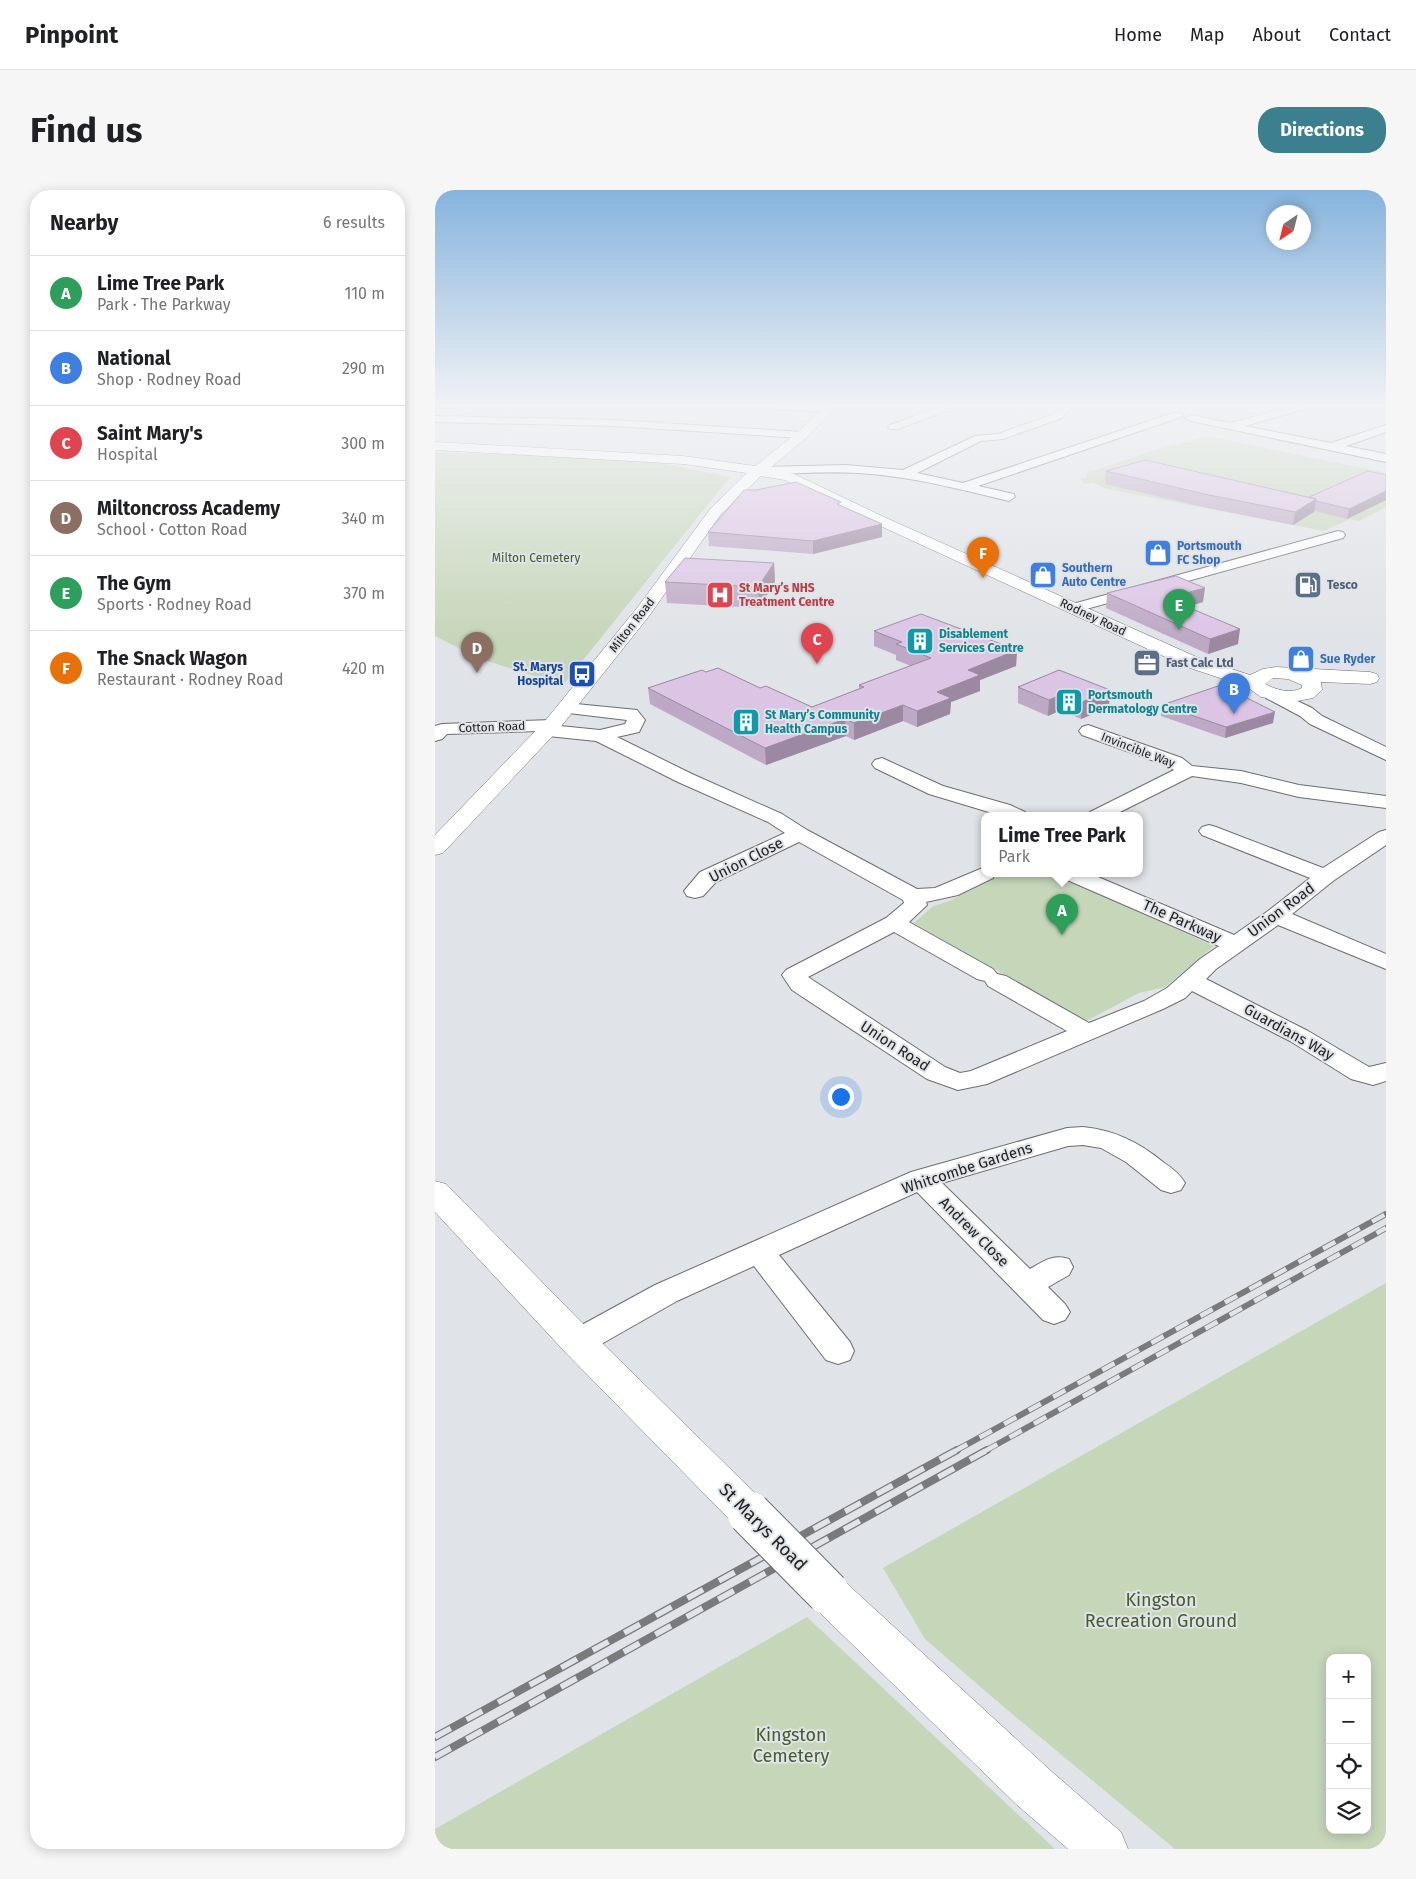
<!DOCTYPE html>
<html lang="en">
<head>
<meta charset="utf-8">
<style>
	:root { --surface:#fff; --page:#f6f6f6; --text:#202124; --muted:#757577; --line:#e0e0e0; --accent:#3c808f }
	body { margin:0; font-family:"Fira Sans",sans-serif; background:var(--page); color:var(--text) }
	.controls { position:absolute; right:15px; bottom:15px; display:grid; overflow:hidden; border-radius:10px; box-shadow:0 2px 12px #0003 }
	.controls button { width:45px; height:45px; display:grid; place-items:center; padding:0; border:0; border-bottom:1px solid var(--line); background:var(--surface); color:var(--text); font:25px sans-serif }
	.compass { position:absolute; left:831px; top:15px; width:45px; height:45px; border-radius:50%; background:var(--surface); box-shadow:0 2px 12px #0003; rotate:215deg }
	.you { position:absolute; left:405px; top:906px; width:18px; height:18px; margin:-12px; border:4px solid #fff; border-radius:50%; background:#1a73e8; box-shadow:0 0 0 8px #1a73e833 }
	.badge { display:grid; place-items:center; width:32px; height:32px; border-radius:50%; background:var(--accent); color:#fff; font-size:16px; font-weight:700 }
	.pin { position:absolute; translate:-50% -41px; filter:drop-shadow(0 1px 2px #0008) }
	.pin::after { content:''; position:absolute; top:26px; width:18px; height:15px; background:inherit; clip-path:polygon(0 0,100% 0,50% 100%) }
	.popup { position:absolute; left:546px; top:622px; width:162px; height:65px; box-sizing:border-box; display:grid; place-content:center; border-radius:10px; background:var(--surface); filter:drop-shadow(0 1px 4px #0005); font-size:16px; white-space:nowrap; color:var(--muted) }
	.popup b { font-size:19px; color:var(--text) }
	.popup::after { content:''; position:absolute; left:50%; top:100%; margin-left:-10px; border:10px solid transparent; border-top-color:var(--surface) }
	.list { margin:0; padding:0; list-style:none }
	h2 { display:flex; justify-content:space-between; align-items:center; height:65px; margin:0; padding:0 20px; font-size:21px }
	h2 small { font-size:16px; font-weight:400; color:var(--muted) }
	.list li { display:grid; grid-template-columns:32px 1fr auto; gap:15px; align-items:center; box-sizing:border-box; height:75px; padding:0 20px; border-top:1px solid var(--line) }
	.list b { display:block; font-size:19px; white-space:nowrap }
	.list p { margin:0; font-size:16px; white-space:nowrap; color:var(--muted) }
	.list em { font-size:16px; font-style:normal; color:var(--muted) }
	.icon { flex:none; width:28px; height:28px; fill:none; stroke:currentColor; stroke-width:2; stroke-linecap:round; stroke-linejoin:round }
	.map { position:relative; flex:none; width:951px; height:1659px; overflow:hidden; border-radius:20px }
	header { display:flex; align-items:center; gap:30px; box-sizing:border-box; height:70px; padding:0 25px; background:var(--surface); border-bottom:1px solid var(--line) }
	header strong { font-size:24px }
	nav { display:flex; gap:28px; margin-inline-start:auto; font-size:18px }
	.intro { display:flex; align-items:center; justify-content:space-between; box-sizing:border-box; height:120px; padding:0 30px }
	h1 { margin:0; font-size:35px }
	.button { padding:12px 22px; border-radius:20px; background:var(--accent); color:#fff; font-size:18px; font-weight:700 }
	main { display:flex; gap:30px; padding:0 30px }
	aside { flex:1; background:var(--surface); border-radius:20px; box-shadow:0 2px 12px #0003 }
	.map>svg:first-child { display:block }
</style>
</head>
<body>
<header>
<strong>Pinpoint</strong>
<nav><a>Home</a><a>Map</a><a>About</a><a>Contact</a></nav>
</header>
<div class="intro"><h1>Find us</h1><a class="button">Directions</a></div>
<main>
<aside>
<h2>Nearby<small>6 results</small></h2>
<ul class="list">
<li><span class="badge" style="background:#2e9e5b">A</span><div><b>Lime Tree Park</b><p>Park · The Parkway</p></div><em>110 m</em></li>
<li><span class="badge" style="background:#3f7fe0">B</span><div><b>National</b><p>Shop · Rodney Road</p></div><em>290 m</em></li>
<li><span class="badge" style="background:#e0444e">C</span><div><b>Saint Mary's</b><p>Hospital</p></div><em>300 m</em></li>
<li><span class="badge" style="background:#8d6e63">D</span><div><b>Miltoncross Academy</b><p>School · Cotton Road</p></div><em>340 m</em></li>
<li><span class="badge" style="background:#2e9e5b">E</span><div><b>The Gym</b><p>Sports · Rodney Road</p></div><em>370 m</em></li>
<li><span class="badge" style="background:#e8710a">F</span><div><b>The Snack Wagon</b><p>Restaurant · Rodney Road</p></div><em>420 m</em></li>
</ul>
</aside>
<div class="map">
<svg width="951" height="1659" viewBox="0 0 951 1659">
	<rect width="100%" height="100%" fill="#e0e3e7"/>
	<path fill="#c6d6b9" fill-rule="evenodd" d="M772,246L951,283V317L924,331L915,329L889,341L672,299L658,293L650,294L645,289L652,288V283L717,261Z
		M0,262L121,267L231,274L295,287L128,495L43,468L0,446Z
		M568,684H620L779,756L730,797L704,803L651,831L479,733L497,717L516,710Z
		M951,1093V1659H740L570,1518L490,1449L448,1378ZM895,1468H932V1640H895Z
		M372,1427L620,1659H0V1639Z"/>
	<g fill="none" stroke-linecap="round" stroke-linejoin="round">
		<g stroke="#6b6e71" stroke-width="2">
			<path id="street" d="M334,216H391L397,219L392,222L339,219Z
				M506,216H520L519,218L463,239H455L453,237L455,235Z
				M626,216H637L627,228L568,249L546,251L482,283L528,293L738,223H746L748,225L746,227L543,296L579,304L580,307L574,311C524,299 475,286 423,283C390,281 356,284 323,285L317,281L323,277L411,275L468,280L540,246L563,244L619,224Z
				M858,216H874L873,218L810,236L896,253L951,235V242L911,256L951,264V272L756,231L750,228L756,225L795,233Z
				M0,226L180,230L367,242L373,245L367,248L180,236L0,232Z
				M903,341L908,342L910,345L908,348L644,421H634L631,418L634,415Z
				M837,499L877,518L887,526L951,557V570L875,534L865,526L831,508L828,504L831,500Z
				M131,513L202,520L210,530L204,542L182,547L257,584L347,624L372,640L482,699L500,698L550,677V684H560L558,688L523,705L491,712L492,715L474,732L558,779L562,784L571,786L654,833L709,811L732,798L765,769L784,756L630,689L627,684H656L799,745L833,721L875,688L767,645L764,641L767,637L774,635L781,637L888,678L944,642L951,640V655L898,691L857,724L951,764V779L843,735L781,779L771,789L873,841L934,877L951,873V891L938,895L916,889L855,851L757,801L750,808L728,819L552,894L523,900L492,889L357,800L347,785L351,780L451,728L469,713L468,710L364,652L281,692L268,706L260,708L252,706L249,701L265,682L350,643L333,632L243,592L161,551L113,546L107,544L104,541L12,544L7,549L0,551V536L7,534L117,530L123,531L125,536L165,540L190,534L192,530L125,522L122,518L125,514ZM459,742L542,789L550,791L553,796L632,841L536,881L525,883L510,877L373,787Z
				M653,535L747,568L757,576L806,581L864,595L951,606V618L864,607L806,593L757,586L677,626H652L655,622L739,580L733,576L647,545L644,541L647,537Z
				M447,568L508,596L575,615L590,622L593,626H567L494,604L440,578L437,574L440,570Z
				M648,937C679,940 704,952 728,972C737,978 745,984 750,993L746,1000L736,1003L726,1000L691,972L666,958L648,955L633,956L507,993L595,1079C609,1071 618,1064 634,1069L638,1077L634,1085L613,1097L630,1114L635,1122L630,1130L619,1134L608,1130L482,1002L344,1065L415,1152L419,1161L415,1170L403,1174L391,1170L319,1076L242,1111L154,1161L143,1164L132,1161L127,1152L132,1143L220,1095L476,982L632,938Z"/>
		</g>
		<g stroke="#6b6e71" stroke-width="1">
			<path id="secondary" d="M0,991L11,994L156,1142L328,1311L334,1323L328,1335L314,1340L300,1335L130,1162L0,1022Z
				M393,1384L408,1390L616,1581L686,1642L693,1659H633L582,1615L378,1416L372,1403L378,1390Z"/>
		</g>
		<g stroke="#6b6e71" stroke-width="1">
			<path id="primary" d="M390,216H402L371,248L334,279L359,284L449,327L766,469L815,485L828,479L841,477L935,482L942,484L944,488L942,492L935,494L886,492L887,500L878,508L857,512L826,507L812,497L752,477L439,333L350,290L326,286L286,324L214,426L124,539L8,663L0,665V645L110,531L202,418L276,318L312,283L248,274L0,260V252L248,266L320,276L363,242ZM838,488L853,489L867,495V498C856,504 841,500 830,494Z"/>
		</g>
		<use href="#street" fill="#fff" fill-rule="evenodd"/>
		<use href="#secondary" fill="#fff" fill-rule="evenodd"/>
		<use href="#primary" fill="#fff" fill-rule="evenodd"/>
		<g stroke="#787a7c" stroke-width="6">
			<path id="rail-far1" d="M520,1261L951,1024
				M550,1261L951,1038"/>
		</g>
		<g stroke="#787a7c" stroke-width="8">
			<path id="rail" d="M0,1547L522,1260
				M0,1567L552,1260"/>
		</g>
		<use href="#rail-far1" stroke="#e0e3e7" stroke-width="4.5" stroke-dasharray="14" stroke-linecap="butt"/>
		<use href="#rail" stroke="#e0e3e7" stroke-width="5.5" stroke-dasharray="18" stroke-linecap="butt"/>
		<g stroke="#6b6e71" stroke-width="45" stroke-linecap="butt">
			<path id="secondary-bridge" d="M314,1323L393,1403"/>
		</g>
		<use href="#secondary-bridge" stroke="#fff" stroke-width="43"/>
	</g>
	<path fill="#bda9c5" d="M671,281L874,307L951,285V310L912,329L879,321L858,335L773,318L670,294Z
		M406,316L447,334V347L378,364L274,356L273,342Z
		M339,373L340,392L324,418L232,413L230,392Z
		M672,403L768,412L752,417L803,454L773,464L671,418Z
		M439,441L582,460L581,476L545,490V501L516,512L515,524L482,537L468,531L419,550L411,546L331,575L215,514L213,498L271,482L325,498L377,517L424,499V495L476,476L461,470V465L439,456Z
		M624,480L674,517L646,529L626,520L613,526L583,513V497Z
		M727,515L838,533L790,548L726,526Z"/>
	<path fill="#9a89a0" d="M951,301V310L912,329L914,319Z
		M881,309L879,322L858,335L860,322Z
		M447,334V347L378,364V351Z
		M339,373L340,392L324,418L323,397Z
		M770,398L768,412L730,423L731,408Z
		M805,439L803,454L773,464L775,449Z
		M582,460L581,476L545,490V501L516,512L515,524L482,537V521L502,502L533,480Z
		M675,500L674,517L646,529L647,512Z
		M627,504L626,520L613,526L614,510Z
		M468,515V531L419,550V533Z
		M840,522L838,533L790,548L791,537Z
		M410,529L411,546L331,575L330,558Z"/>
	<path fill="#dcc4e5" stroke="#9a89a0" d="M710,270L881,309L860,322L774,305L671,281Z
		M933,281L951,285V301L914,319L881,311V309L874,307Z
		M361,292L406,312L402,314L447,334L378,351L273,342L309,300H321Z
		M250,368L339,373L323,397L230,392Z
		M741,386L770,398L731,408L805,439L775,449L672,403Z
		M486,424L582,460L533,480L545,485L502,502L516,508L482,521L468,515L419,533L410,529L330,558L213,498L267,480L271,482L283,478L325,498L331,496L377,517L429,497L424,495L496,468L461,454L467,452L439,441Z
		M624,480L675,500L647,512L627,504L614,510L583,497Z
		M786,495L840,522L791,537L727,515Z"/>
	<linearGradient id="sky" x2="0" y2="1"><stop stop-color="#86b3dd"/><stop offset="0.48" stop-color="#f1f2f4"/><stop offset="1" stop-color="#f1f2f4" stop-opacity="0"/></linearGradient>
	<rect width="951" height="448" fill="url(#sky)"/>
	<defs>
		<g id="shop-square" transform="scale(1.4375)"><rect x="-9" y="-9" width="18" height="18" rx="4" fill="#3f7fe0" stroke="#e0e3e7"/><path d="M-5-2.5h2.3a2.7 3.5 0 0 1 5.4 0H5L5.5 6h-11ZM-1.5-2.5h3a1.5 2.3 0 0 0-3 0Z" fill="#fff"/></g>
		<g id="fuel-square" transform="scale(1.4375)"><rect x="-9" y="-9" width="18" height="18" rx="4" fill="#5c6f8a" stroke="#e0e3e7"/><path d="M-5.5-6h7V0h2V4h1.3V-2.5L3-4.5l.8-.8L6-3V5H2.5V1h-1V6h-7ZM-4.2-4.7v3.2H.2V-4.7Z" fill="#fff"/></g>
		<g id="hospital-square" transform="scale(1.4375)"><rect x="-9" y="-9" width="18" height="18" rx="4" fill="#e0444e" stroke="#e0e3e7"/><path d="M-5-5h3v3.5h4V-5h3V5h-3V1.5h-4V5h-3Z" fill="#fff"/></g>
		<g id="building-square" transform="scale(1.4375)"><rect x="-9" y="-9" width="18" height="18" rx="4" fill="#0f9aa8" stroke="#e0e3e7"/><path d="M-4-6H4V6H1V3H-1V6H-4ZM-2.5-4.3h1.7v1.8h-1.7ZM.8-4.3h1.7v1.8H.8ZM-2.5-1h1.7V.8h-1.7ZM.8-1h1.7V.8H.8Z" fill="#fff"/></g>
		<g id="office-square" transform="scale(1.4375)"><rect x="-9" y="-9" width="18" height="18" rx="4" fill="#5c6f8a" stroke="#e0e3e7"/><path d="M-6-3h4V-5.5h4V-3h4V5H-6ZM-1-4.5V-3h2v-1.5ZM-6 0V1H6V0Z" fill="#fff"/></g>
		<g id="bus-square" transform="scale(1.4375)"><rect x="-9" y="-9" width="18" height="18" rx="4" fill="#1a4fb4" stroke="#e0e3e7"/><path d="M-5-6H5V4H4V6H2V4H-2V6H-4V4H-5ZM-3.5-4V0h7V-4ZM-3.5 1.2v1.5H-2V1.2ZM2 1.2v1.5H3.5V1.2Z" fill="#fff"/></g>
	</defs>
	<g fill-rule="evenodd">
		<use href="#shop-square" x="723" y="363"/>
		<use href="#shop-square" x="608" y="385"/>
		<use href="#fuel-square" x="873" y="395"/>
		<use href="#hospital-square" x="285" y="405"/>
		<use href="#building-square" x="485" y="451"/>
		<use href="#shop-square" x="866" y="469"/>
		<use href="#office-square" x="712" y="473"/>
		<use href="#bus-square" x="147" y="484"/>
		<use href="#building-square" x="634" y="512"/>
		<use href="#building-square" x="311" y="532"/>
	</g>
	<g text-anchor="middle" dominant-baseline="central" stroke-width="4" stroke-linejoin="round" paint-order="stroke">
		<g font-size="12" font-weight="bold" fill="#366cbe" stroke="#e0e3e7" text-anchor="start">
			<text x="742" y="356">Portsmouth<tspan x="742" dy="14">FC Shop</tspan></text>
			<text x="627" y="378">Southern<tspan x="627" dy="14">Auto Centre</tspan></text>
			<text x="885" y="469">Sue Ryder</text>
		</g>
		<g font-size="12" fill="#435d2b" stroke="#e0e3e7">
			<text x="101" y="368">Milton Cemetery</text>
		</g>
		<g font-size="12" font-weight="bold" fill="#4e5e75" stroke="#e0e3e7" text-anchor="start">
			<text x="892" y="395">Tesco</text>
			<text x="731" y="473">Fast Calc Ltd</text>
		</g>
		<g font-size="12" font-weight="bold" fill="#be3a42" stroke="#e0e3e7" text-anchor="start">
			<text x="304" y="398">St Mary’s NHS<tspan x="304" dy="14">Treatment Centre</tspan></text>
		</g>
		<g font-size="12" fill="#202122" stroke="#e0e3e7">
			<text transform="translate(658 427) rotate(25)">Rodney Road</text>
			<text transform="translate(197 435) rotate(-52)">Milton Road</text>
			<text transform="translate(57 537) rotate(-2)">Cotton Road</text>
			<text transform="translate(703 560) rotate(21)">Invincible Way</text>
		</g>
		<g font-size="12" font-weight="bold" fill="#0d838f" stroke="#e0e3e7" text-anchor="start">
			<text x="504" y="444">Disablement<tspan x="504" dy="14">Services Centre</tspan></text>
			<text x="653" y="505">Portsmouth<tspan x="653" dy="14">Dermatology Centre</tspan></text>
			<text x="330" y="525">St Mary’s Community<tspan x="330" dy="14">Health Campus</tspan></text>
		</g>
		<g font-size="12" font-weight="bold" fill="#164399" stroke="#e0e3e7" text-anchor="end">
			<text x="128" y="477">St. Marys<tspan x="128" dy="14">Hospital</tspan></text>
		</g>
		<g font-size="15" fill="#202122" stroke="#e0e3e7">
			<text transform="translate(311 670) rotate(-27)">Union Close</text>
			<text transform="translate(846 720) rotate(-37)">Union Road</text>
			<text transform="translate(747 731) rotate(24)">The Parkway</text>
			<text transform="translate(854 842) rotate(29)">Guardians Way</text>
			<text transform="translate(460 856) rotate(33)">Union Road</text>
			<text transform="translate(532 978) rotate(-18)">Whitcombe Gardens</text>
			<text transform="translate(539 1042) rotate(45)">Andrew Close</text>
		</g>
		<g font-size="18" fill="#202122" stroke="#e0e3e7">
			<text transform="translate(328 1337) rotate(45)">St Marys Road</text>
		</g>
		<g font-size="18" fill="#435d2b" stroke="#e0e3e7">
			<text x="726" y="1410">Kingston<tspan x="726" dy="21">Recreation Ground</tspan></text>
			<text x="356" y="1545">Kingston<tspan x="356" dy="21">Cemetery</tspan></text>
		</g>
	</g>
</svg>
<div class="controls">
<button>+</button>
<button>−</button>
<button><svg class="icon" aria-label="locate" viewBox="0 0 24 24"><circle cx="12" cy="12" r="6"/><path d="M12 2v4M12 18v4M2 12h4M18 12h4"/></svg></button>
<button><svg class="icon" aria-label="layers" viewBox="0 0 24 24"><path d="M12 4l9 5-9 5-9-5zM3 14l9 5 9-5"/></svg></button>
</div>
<svg class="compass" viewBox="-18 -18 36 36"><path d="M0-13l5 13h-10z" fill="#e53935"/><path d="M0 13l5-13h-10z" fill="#757577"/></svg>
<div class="you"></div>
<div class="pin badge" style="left:627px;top:745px;background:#2e9e5b">A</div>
<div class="popup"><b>Lime Tree Park</b>Park</div>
<div class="pin badge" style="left:799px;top:524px;background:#3f7fe0">B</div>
<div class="pin badge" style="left:382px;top:474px;background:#e0444e">C</div>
<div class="pin badge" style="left:42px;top:483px;background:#8d6e63">D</div>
<div class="pin badge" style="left:744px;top:440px;background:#2e9e5b">E</div>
<div class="pin badge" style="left:548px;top:388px;background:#e8710a">F</div>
</div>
</main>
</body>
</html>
